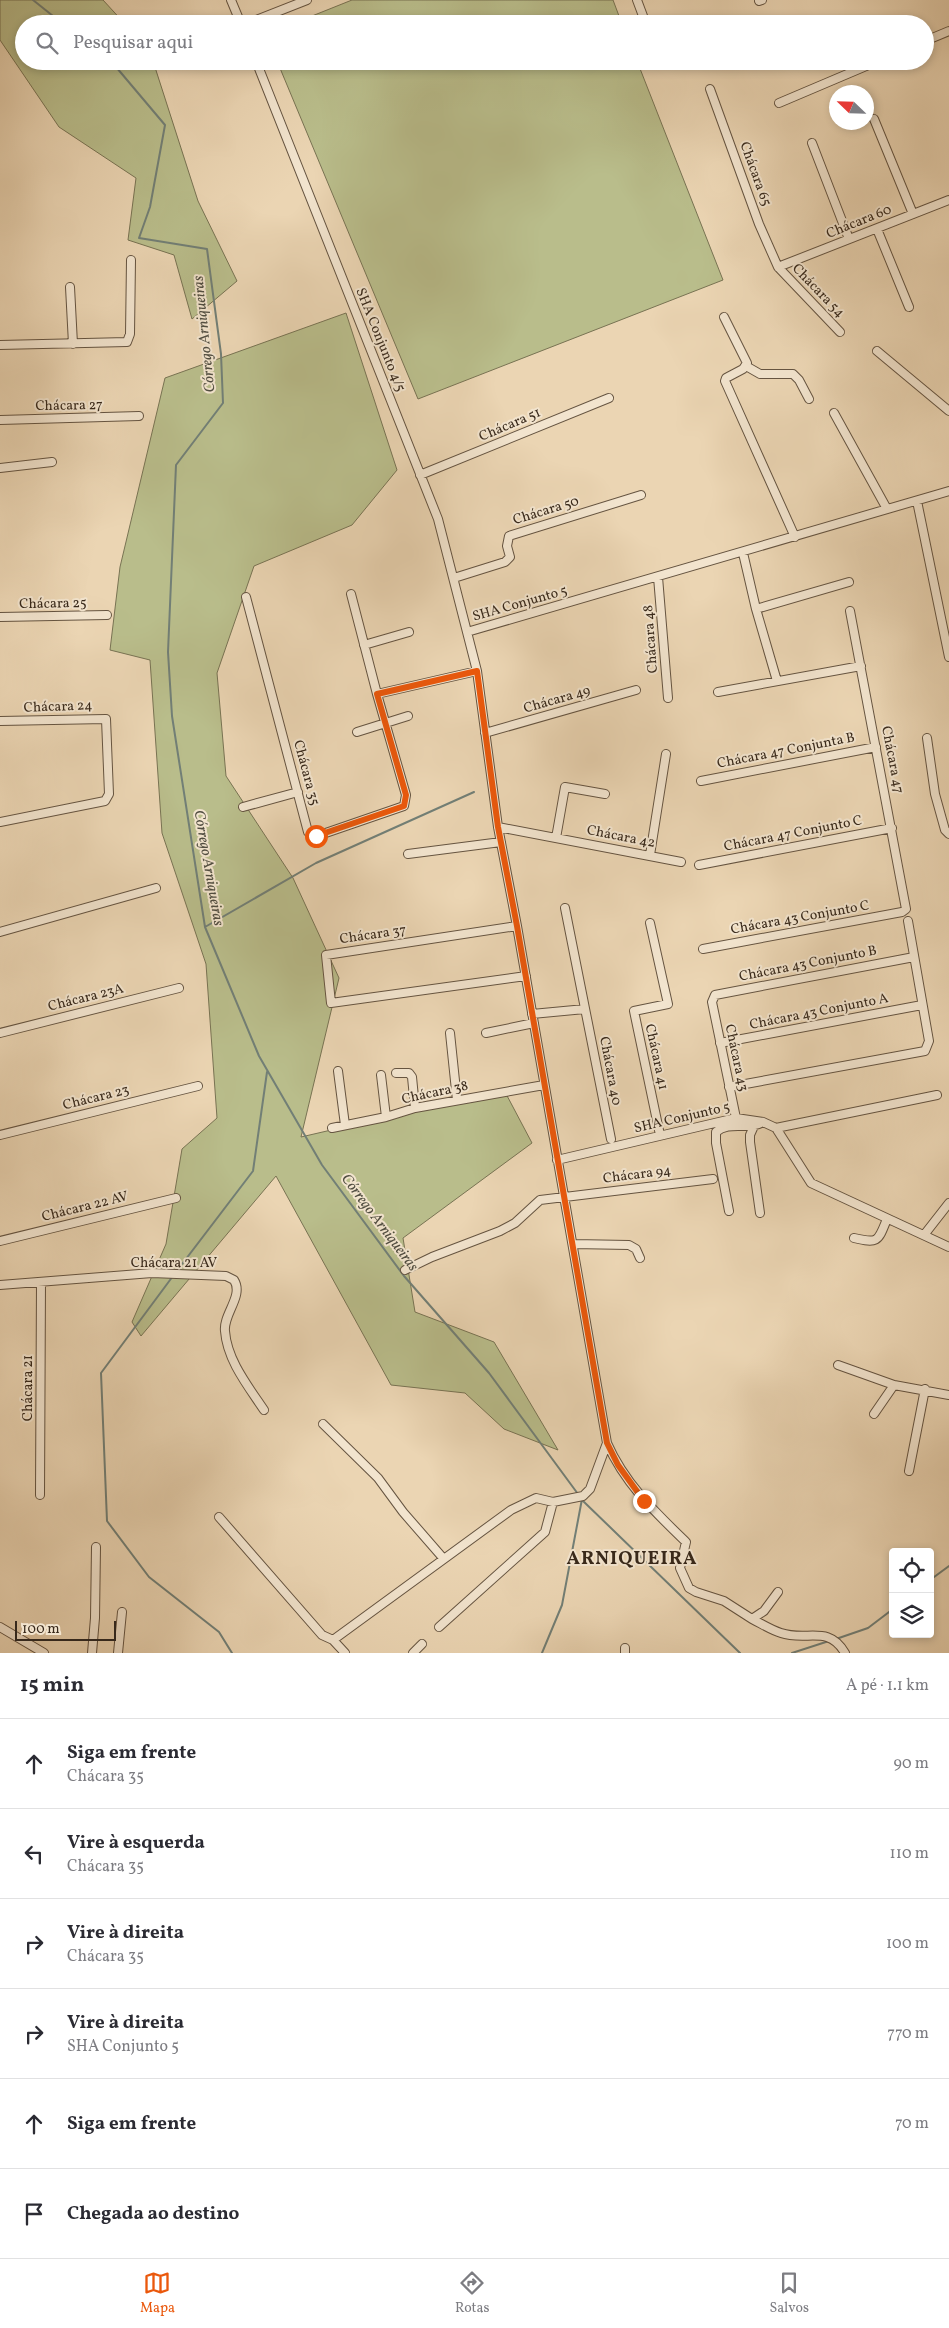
<!DOCTYPE html>
<html lang="pt">
<head>
<meta charset="utf-8">
<style>
	:root { --surface:#fff; --page:#f2f2f3; --text:#2b2b33; --muted:#7c7c81; --line:#e1e1e2; --accent:#ea580c }
	body { margin:0; font-family:Vollkorn,serif; background:var(--page); color:var(--text) }
	.controls { position:absolute; right:15px; bottom:15px; display:grid; overflow:hidden; border-radius:5px; box-shadow:0 2px 8px #0003 }
	.controls button { width:45px; height:45px; display:grid; place-items:center; padding:0; border:0; border-bottom:1px solid var(--line); background:var(--surface); color:var(--text); font:25px sans-serif }
	.compass { position:absolute; left:829px; top:85px; width:45px; height:45px; border-radius:50%; background:var(--surface); box-shadow:0 2px 8px #0003; rotate:293deg }
	.scale { position:absolute; left:15px; bottom:12px; width:101px; box-sizing:border-box; padding-left:5px; border:2px solid #38291b; border-top:0; font-size:14px; line-height:18px; white-space:nowrap; color:#38291b; -webkit-text-stroke:4px #f2e4ce; paint-order:stroke }
	.stop { position:absolute; width:15px; height:15px; margin:-11px; border:4px solid #ea580c; border-radius:50%; background:#fff }
	.stop.end { background:#ea580c; border-color:#fff; box-shadow:0 1px 5px #0008 }
	.list { margin:0; padding:0; list-style:none }
	h2 { display:flex; justify-content:space-between; align-items:center; height:65px; margin:0; padding:0 20px; font-size:21px }
	h2 small { font-size:16px; font-weight:400; color:var(--muted) }
	.list li { display:grid; grid-template-columns:32px 1fr auto; gap:15px; align-items:center; box-sizing:border-box; height:90px; padding:0 20px; border-top:1px solid var(--line) }
	.list b { display:block; font-size:19px; white-space:nowrap }
	.list p { margin:0; font-size:16px; white-space:nowrap; color:var(--muted) }
	.list em { font-size:16px; font-style:normal; color:var(--muted) }
	.icon { flex:none; width:28px; height:28px; fill:none; stroke:currentColor; stroke-width:2; stroke-linecap:round; stroke-linejoin:round }
	.map { position:relative; flex:none; width:949px; height:1653px; overflow:hidden }
	.search { position:absolute; background:var(--surface); box-shadow:0 2px 8px #0003; left:15px; right:15px; top:15px; height:55px; display:flex; align-items:center; gap:12px; box-sizing:border-box; padding:0 18px; border-radius:28px; color:var(--muted); font-size:19px }
	.sheet { height:605px; background:var(--surface) }
	nav { display:flex; justify-content:space-around; align-items:center; box-sizing:border-box; height:70px; border-top:1px solid var(--line); background:var(--surface); font-size:14px; color:var(--muted) }
	nav a { display:grid; justify-items:center; gap:2px }
	nav .on { color:var(--accent) }
	.map>svg:first-child { display:block }
</style>
</head>
<body>
<div class="map">
<svg width="949" height="1653" viewBox="0 0 949 1653">
	<rect width="100%" height="100%" fill="#ebd5b3"/>
	<filter id="stains"><feTurbulence type="fractalNoise" baseFrequency=".004" numOctaves="4"/><feColorMatrix values="0 0 0 0 .2 0 0 0 0 .09 0 0 0 0 .02 0 0 0 .5 -.17"/></filter>
	<radialGradient id="worn" r=".72"><stop offset=".6" stop-color="#630" stop-opacity="0"/><stop offset="1" stop-color="#630" stop-opacity=".3"/></radialGradient>
	<path fill="#b9bd8b" stroke="#787353" d="M0,0H103L125,24H24V61H153L198,201L237,281L192,319L174,255L128,240L136,178L59,127L0,40Z
		M352,0H613L622,24H292Z
		M277,61H637L723,280L418,399Z
		M346,313L397,470L352,525L254,566L217,673L226,776L293,878L339,978L301,1137L504,1090L532,1143L403,1238L415,1312L494,1342L558,1450L504,1429L465,1393L391,1385L276,1176L141,1336L132,1322L166,1244L182,1149L217,1118L206,964L162,833L150,660L110,650L120,567L165,378Z"/>
	<g fill="none" stroke-linecap="round" stroke-linejoin="round">
		<path stroke="#727f76" stroke-width="2" d="M33,0L63,24
			M111,61L165,125L150,207L139,238L207,249L221,354L223,403L176,465L168,652L172,716L205,927L259,1056L322,1165L404,1276L489,1373L578,1494
			M205,927L316,863L474,792
			M176,1272L253,1171L267,1072
			M173,1276L101,1373L107,1521L149,1577L219,1632L232,1653
			M582,1500L740,1653
			M930,1580L949,1566
			M836,1639L868,1628L893,1609
			M542,1653L562,1605L582,1499
			M792,1653L829,1641"/>
		<g stroke="#655441" stroke-width="10">
			<path id="minor" d="M231,0L241,24
				M637,0L646,24
				M759,1L762,0
				M246,24L307,0
				M925,41L949,31
				M256,61L438,519L477,671L498,827L517,926L607,1443C625,1484 655,1512 686,1542L680,1568L689,1588L696,1592L724,1601L752,1619L764,1611L778,1592
				M710,89L759,224L778,267L840,332
				M779,103L878,61
				M874,119L913,214
				M812,143L849,239
				M877,229L909,307
				M778,267L949,200
				M70,287L73,344
				M724,317L747,363L743,369L726,378L725,381L795,537
				M0,345L127,342L130,334L131,260
				M877,351L949,411
				M746,366L760,374H793L799,380L809,399
				M834,413L887,509
				M0,420L139,416
				M0,468L52,462
				M420,475L609,398
				M917,501L949,657
				M743,553L756,609L777,681
				M658,577L668,698
				M454,578L505,562L510,557L507,546L509,536L641,495
				M351,594L377,694
				M246,597L308,832L314,837L404,806L406,795L377,694L477,671
				M756,609L849,582
				M0,617L107,615
				M467,632L949,491
				M364,645L409,632
				M718,692L861,666
				M0,721L106,719L109,794L105,801L0,822
				M357,732L408,716
				M485,733L636,690
				M927,738L935,794L945,830L949,834
				M701,781L876,747
				M243,807L298,792
				M498,827L681,862
				M556,838L565,787L605,794
				M408,854L501,842
				M650,855L666,754
				M699,865L892,828
				M565,908L611,1139
				M650,923L668,1004L634,1011L660,1135
				M517,926L326,955L331,1003L526,976
				M0,932L156,888
				M703,949L902,912L906,909L850,611
				M532,1014L585,1009
				M0,1033L179,988
				M450,1033L457,1100
				M486,1033L534,1023
				M720,1043L922,1005
				M338,1071L345,1125
				M396,1073H409L412,1077L415,1108
				M381,1075L386,1117
				M729,1087L925,1051L929,1041L908,921
				M736,1118L712,1002L715,995L914,957
				M754,1126L750,1135V1142L760,1213
				M332,1128L386,1117L415,1108L544,1085
				M776,1128L937,1095
				M0,1135L198,1086
				M557,1160L736,1118L763,1122L776,1128L811,1183L949,1247
				M729,1211L716,1143V1132C729,1120 750,1131 763,1122
				M924,1235L949,1203
				M854,1238C879,1244 878,1241 887,1219
				M0,1241L176,1198
				M573,1244L629,1245L636,1249L640,1258
				M405,1270L432,1257L500,1231L515,1223L540,1200L713,1179
				M0,1285L152,1273L226,1276L234,1280C244,1296 223,1314 225,1331C227,1360 248,1386 264,1410
				M838,1365L894,1385L949,1395
				M874,1414L894,1385
				M323,1424L378,1478L403,1512L443,1558
				M909,1471L925,1389
				M40,1495L41,1282
				M219,1517L322,1635L333,1640L345,1653
				M752,1619C762,1624 771,1630 781,1633C807,1642 828,1624 845,1653
				M0,1627L44,1653
				M439,1627L545,1532L553,1502
				M333,1640L511,1510L536,1498L553,1502L583,1496L590,1489L607,1443
				M92,1653L95,1618L96,1547
				M118,1653L122,1612
				M413,1653L422,1644
				M625,1653V1648"/>
		</g>
		<use href="#minor" stroke="#f2e4ce" stroke-width="8"/>
	</g>
	<g fill="none" stroke-linecap="round" stroke-linejoin="round">
		<path stroke="#ea580c" stroke-width="6" d="M316,836L404,806L406,795L377,694L477,671L498,827L517,926L607,1443L618,1465L644,1501"/>
	</g>
	<g text-anchor="middle" dominant-baseline="central" stroke-width="4" stroke-linejoin="round" paint-order="stroke">
		<g font-size="14" fill="#38291b" stroke="#f2e4ce">
			<text transform="translate(755 174) rotate(70)">Chácara 65</text>
			<text transform="translate(859 222) rotate(-22)">Chácara 60</text>
			<text transform="translate(818 291) rotate(46)">Chácara 54</text>
			<text transform="translate(380 340) rotate(68)">SHA Conjunto 4/5</text>
			<text transform="translate(69 406) rotate(-1)">Chácara 27</text>
			<text transform="translate(510 425) rotate(-23)">Chácara 51</text>
			<text transform="translate(546 511) rotate(-17)">Chácara 50</text>
			<text transform="translate(53 604) rotate(-1)">Chácara 25</text>
			<text transform="translate(520 604) rotate(-16)">SHA Conjunto 5</text>
			<text transform="translate(651 639) rotate(-94)">Chácara 48</text>
			<text transform="translate(557 700) rotate(-16)">Chácara 49</text>
			<text transform="translate(58 707) rotate(-2)">Chácara 24</text>
			<text transform="translate(786 751) rotate(-11)">Chácara 47 Conjunta B</text>
			<text transform="translate(892 760) rotate(79)">Chácara 47</text>
			<text transform="translate(306 773) rotate(75)">Chácara 35</text>
			<text transform="translate(793 834) rotate(-11)">Chácara 47 Conjunto C</text>
			<text transform="translate(621 837) rotate(11)">Chácara 42</text>
			<text transform="translate(800 918) rotate(-10)">Chácara 43 Conjunto C</text>
			<text transform="translate(373 935) rotate(-8)">Chácara 37</text>
			<text transform="translate(808 964) rotate(-11)">Chácara 43 Conjunto B</text>
			<text transform="translate(86 998) rotate(-14)">Chácara 23A</text>
			<text transform="translate(819 1012) rotate(-11)">Chácara 43 Conjunto A</text>
			<text transform="translate(656 1057) rotate(78)">Chácara 41</text>
			<text transform="translate(736 1058) rotate(78)">Chácara 43</text>
			<text transform="translate(610 1071) rotate(79)">Chácara 40</text>
			<text transform="translate(435 1093) rotate(-12)">Chácara 38</text>
			<text transform="translate(96 1098) rotate(-14)">Chácara 23</text>
			<text transform="translate(682 1118) rotate(-13)">SHA Conjunto 5</text>
			<text transform="translate(637 1175) rotate(-7)">Chácara 94</text>
			<text transform="translate(85 1207) rotate(-14)">Chácara 22 AV</text>
			<text x="174" y="1263">Chácara 21 AV</text>
			<text transform="translate(28 1388) rotate(-90)">Chácara 21</text>
		</g>
		<g font-size="15" font-style="italic" fill="#504d41" stroke="#f2e4ce">
			<text transform="translate(205 334) rotate(-96)">Córrego Arniqueiras</text>
			<text transform="translate(208 868) rotate(80)">Córrego Arniqueiras</text>
			<text transform="translate(379 1223) rotate(53)">Córrego Arniqueiras</text>
		</g>
		<g font-size="19" font-weight="bold" letter-spacing="1" fill="#38291b" stroke="#f2e4ce">
			<text x="632" y="1559">ARNIQUEIRA</text>
		</g>
	</g>
	<rect width="100%" height="100%" filter="url(#stains)"/>
	<rect width="100%" height="100%" fill="url(#worn)"/>
</svg>
<div class="controls">
<button><svg class="icon" aria-label="locate" viewBox="0 0 24 24"><circle cx="12" cy="12" r="6"/><path d="M12 2v4M12 18v4M2 12h4M18 12h4"/></svg></button>
<button><svg class="icon" aria-label="layers" viewBox="0 0 24 24"><path d="M12 4l9 5-9 5-9-5zM3 14l9 5 9-5"/></svg></button>
</div>
<svg class="compass" viewBox="-18 -18 36 36"><path d="M0-13l5 13h-10z" fill="#e53935"/><path d="M0 13l5-13h-10z" fill="#7c7c81"/></svg>
<div class="scale">100 m</div>
<div class="stop" style="left:316px;top:836px"></div>
<div class="stop end" style="left:644px;top:1501px"></div>
<div class="search"><svg class="icon" aria-label="search" viewBox="0 0 24 24"><circle cx="10" cy="10" r="6"/><path d="M15 15l6 6"/></svg>Pesquisar aqui</div>
</div>
<section class="sheet">
<h2>15 min<small>A pé · 1.1 km</small></h2>
<ul class="list">
<li><svg class="icon" aria-label="ahead" viewBox="0 0 24 24"><path d="M12 20V5M6 11l6-6 6 6"/></svg><div><b>Siga em frente</b><p>Chácara 35</p></div><em>90 m</em></li>
<li><svg class="icon" aria-label="left" viewBox="0 0 24 24"><path d="M17 20v-9H6M10 6l-5 5 5 5"/></svg><div><b>Vire à esquerda</b><p>Chácara 35</p></div><em>110 m</em></li>
<li><svg class="icon" aria-label="right" viewBox="0 0 24 24"><path d="M7 20v-9h11M14 6l5 5-5 5"/></svg><div><b>Vire à direita</b><p>Chácara 35</p></div><em>100 m</em></li>
<li><svg class="icon" aria-label="right" viewBox="0 0 24 24"><path d="M7 20v-9h11M14 6l5 5-5 5"/></svg><div><b>Vire à direita</b><p>SHA Conjunto 5</p></div><em>770 m</em></li>
<li><svg class="icon" aria-label="ahead" viewBox="0 0 24 24"><path d="M12 20V5M6 11l6-6 6 6"/></svg><div><b>Siga em frente</b></div><em>70 m</em></li>
<li><svg class="icon" aria-label="arrive" viewBox="0 0 24 24"><path d="M6 21V4h12l-3 4 3 4H6"/></svg><div><b>Chegada ao destino</b></div></li>
</ul>
</section>
<nav>
<a class="on"><svg class="icon" aria-label="map" viewBox="0 0 24 24"><path d="M3 6l6-2 6 2 6-2v14l-6 2-6-2-6 2zM9 4v14M15 6v14"/></svg>Mapa</a>
<a><svg class="icon" aria-label="directions" viewBox="0 0 24 24"><path d="M12 3l9 9-9 9-9-9zM9 14v-3h6M13 9l2 2-2 2"/></svg>Rotas</a>
<a><svg class="icon" aria-label="saved" viewBox="0 0 24 24"><path d="M7 4h10v16l-5-4-5 4z"/></svg>Salvos</a>
</nav>
</body>
</html>
